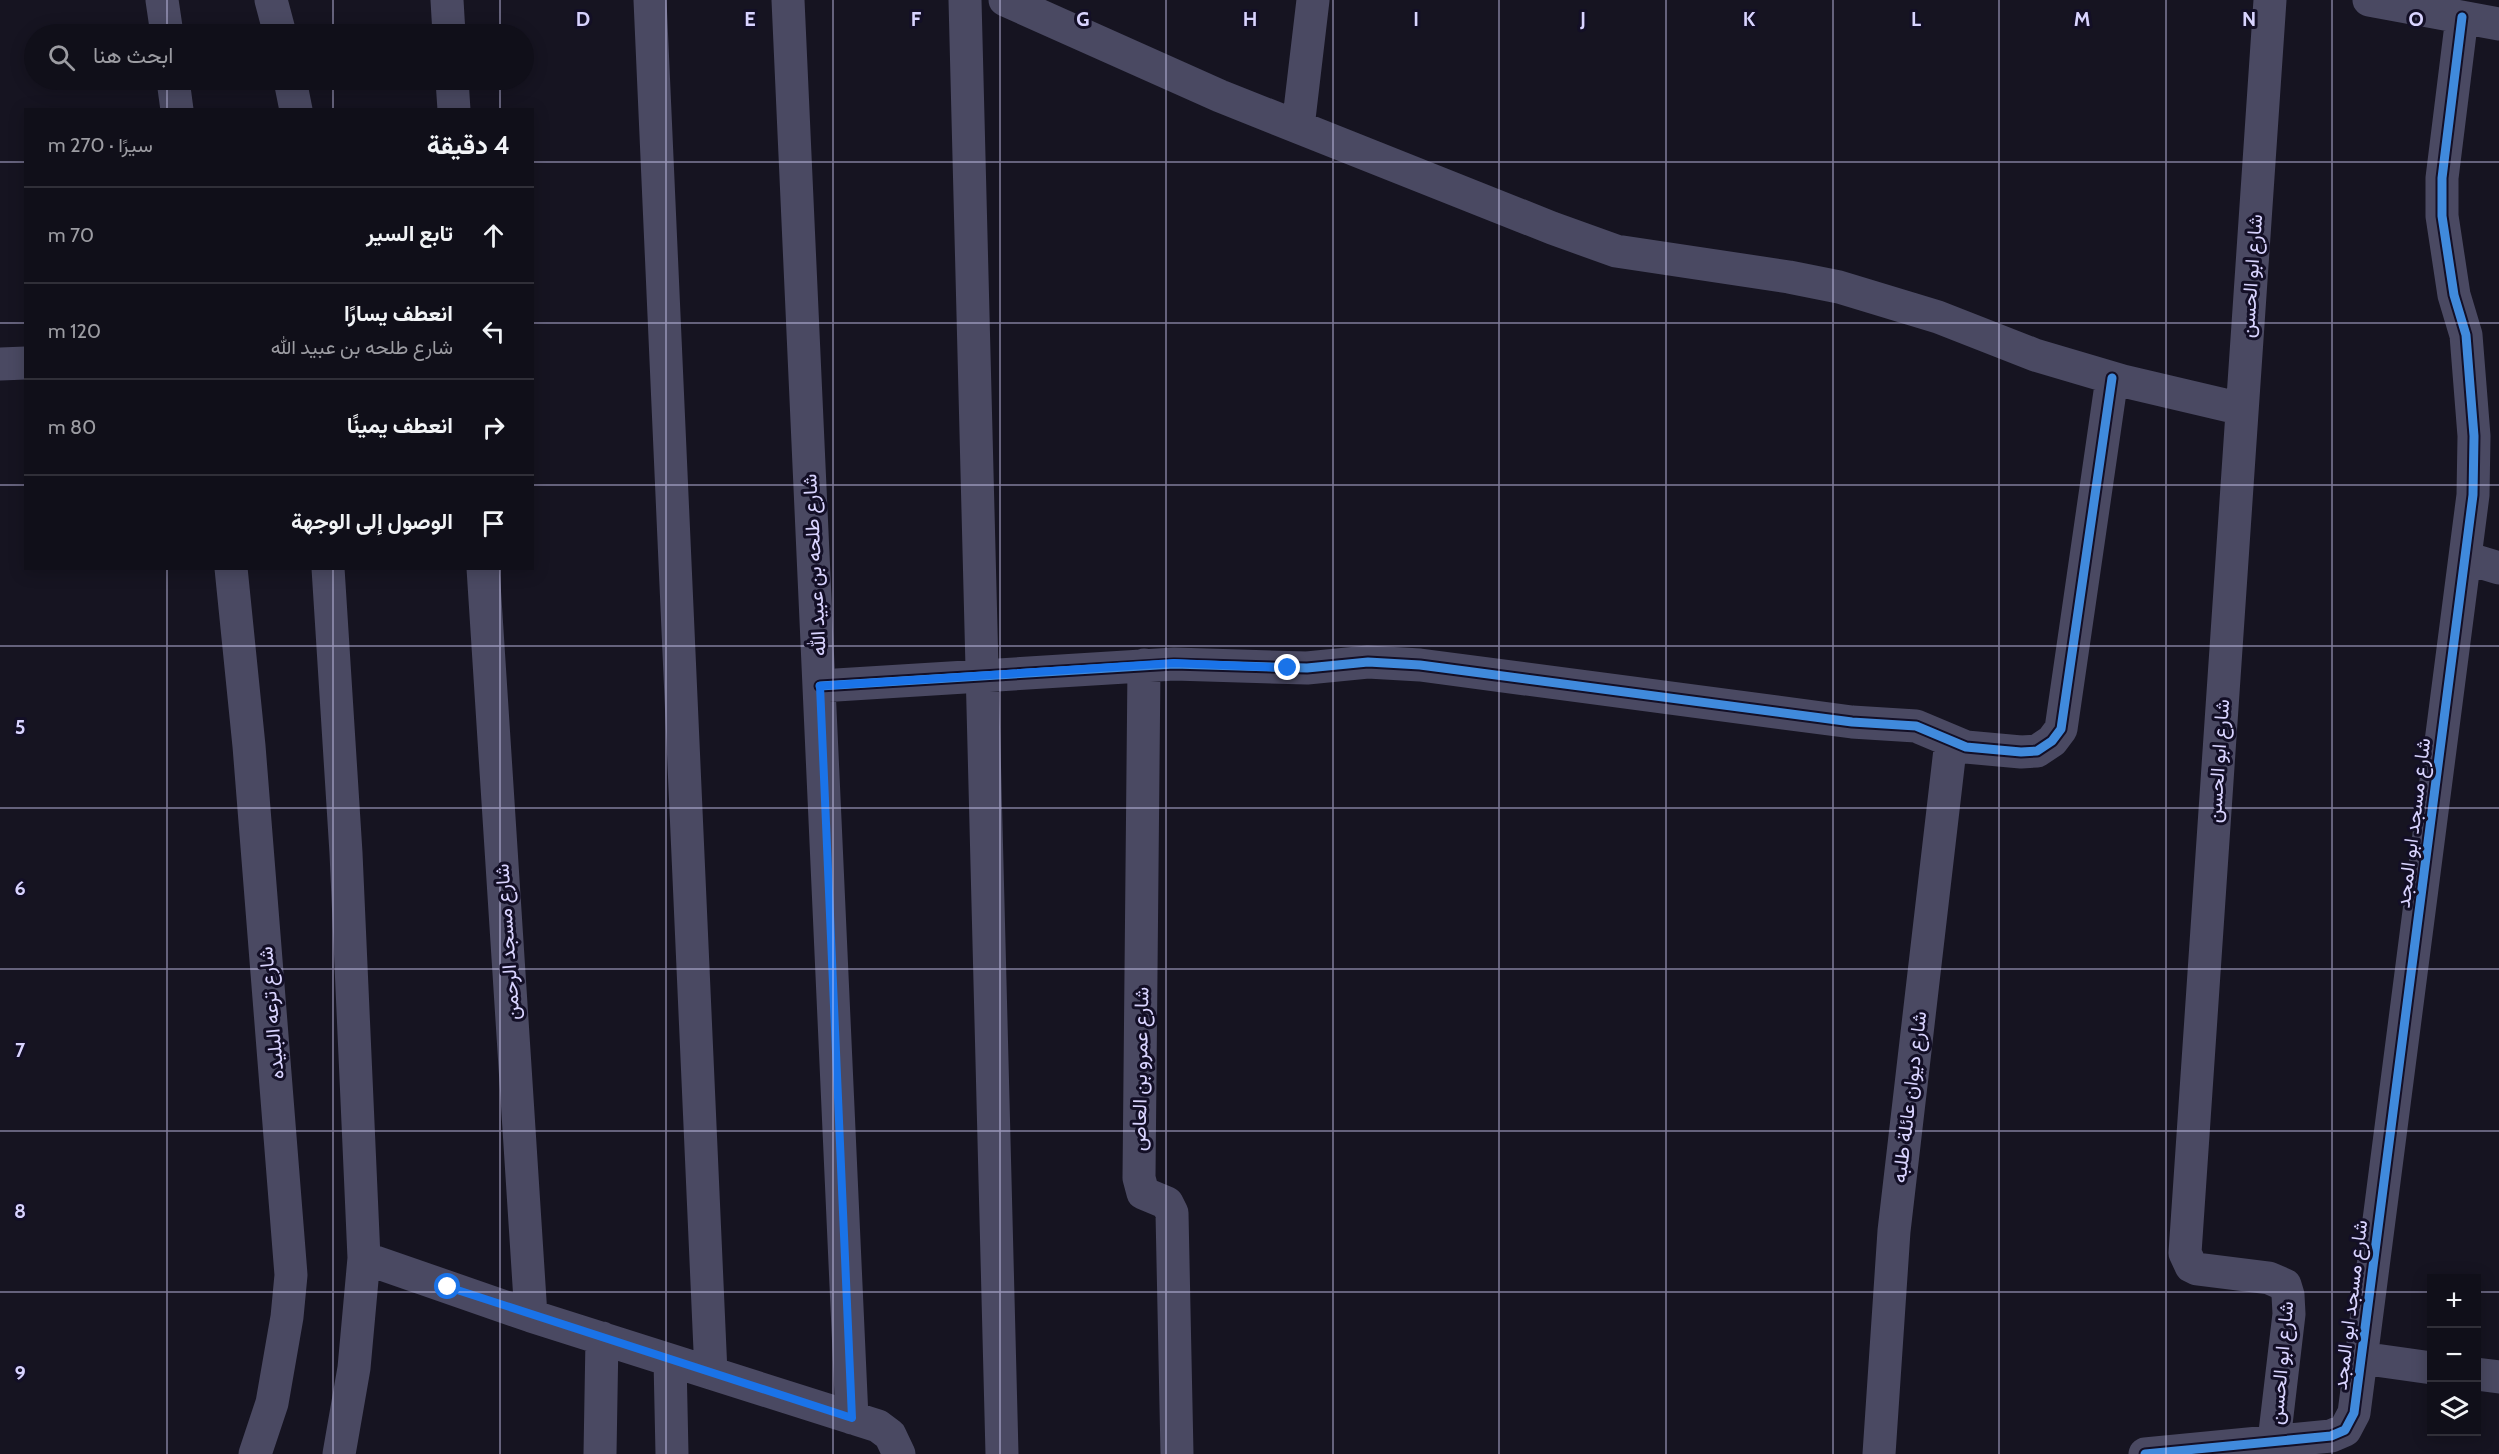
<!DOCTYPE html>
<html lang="ar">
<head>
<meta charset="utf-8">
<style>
	:root { --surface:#100f19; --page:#1e1d26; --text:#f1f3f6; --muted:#9c9ca2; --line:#302f38 }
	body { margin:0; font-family:Cabin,Vazirmatn,sans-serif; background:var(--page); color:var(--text); direction:rtl }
	.controls { position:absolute; right:18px; bottom:18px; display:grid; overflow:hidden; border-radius:0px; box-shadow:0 3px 15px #0003 }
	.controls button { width:54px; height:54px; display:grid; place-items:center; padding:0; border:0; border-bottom:2px solid var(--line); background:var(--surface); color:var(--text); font:30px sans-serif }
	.stop { position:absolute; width:18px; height:18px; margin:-14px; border:4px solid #1a73e8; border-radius:50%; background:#fff }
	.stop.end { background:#1a73e8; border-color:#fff; box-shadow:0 2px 6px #0008 }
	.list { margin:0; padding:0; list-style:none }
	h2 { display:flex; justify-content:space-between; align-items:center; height:78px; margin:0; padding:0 24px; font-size:26px }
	h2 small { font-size:20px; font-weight:400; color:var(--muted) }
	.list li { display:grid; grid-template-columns:39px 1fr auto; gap:18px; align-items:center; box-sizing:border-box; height:96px; padding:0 24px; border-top:2px solid var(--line) }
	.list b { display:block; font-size:22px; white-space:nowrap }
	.list p { margin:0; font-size:20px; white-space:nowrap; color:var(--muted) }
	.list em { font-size:20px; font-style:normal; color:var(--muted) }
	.icon { flex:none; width:33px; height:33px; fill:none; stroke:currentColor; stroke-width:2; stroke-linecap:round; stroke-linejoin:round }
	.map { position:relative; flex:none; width:2499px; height:1454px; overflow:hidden; direction:ltr }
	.search { position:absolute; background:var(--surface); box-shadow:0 3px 15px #0003; left:24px; top:24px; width:510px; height:66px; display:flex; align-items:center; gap:15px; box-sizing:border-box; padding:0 21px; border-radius:33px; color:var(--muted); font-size:22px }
	.panel { position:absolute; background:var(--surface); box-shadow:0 3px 15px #0003; left:24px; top:108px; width:510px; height:462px; border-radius:0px; direction:rtl }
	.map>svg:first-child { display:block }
</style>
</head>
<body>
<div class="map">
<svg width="2499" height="1454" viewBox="0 0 2499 1454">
	<rect width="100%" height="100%" fill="#161421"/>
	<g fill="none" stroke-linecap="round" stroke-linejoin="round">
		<path stroke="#4a4962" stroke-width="33" d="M162,0L167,34
			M271,0L280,34
			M447,0L449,34
			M650,0L711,1373
			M788,0L852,1418
			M965,0L1002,1454
			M1005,0L1220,96L1552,228L1616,251L1789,277L1839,287L1938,317L2035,355L2123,381L2242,409
			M2270,0L2185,1253L2191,1266L2197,1269L2269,1278L2285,1285L2288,1295L2289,1314L2274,1441
			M2369,0L2499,24
			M173,80L177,110
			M290,80L296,110
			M452,80L454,110
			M1298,127L1313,0
			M0,364L26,363
			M2466,558L2499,568
			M231,568L249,746L291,1275L287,1317L272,1403L255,1454
			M328,568L346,853L364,1258L354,1368L339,1454
			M483,568L531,1316
			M1144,665L1139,1178L1143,1193L1167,1203L1172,1213L1177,1454
			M820,686L1174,664L1307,668L1368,662L1420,665L1852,722L1916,726L1966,747L2021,752L2037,751L2052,741L2061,729L2112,378
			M364,1258L531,1316L878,1426L890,1435L899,1454
			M2361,1358L2432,1368
			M670,1360L672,1454
			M2476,1374L2499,1377
			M600,1454L602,1338
			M1879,1454L1894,1231L1951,741
			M2145,1454L2331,1436L2345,1430L2354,1413L2473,495L2474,436L2466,335L2454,295L2442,216V178L2462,17"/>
		<g stroke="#130f26" stroke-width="13">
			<path id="cycleway" d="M820,686L1174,664L1307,668L1368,662L1420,665L1852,722L1916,726L1966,747L2021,752L2037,751L2052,741L2061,729L2112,378
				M2145,1454L2331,1436L2345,1430L2354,1413L2473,495L2474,436L2466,335L2454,295L2442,216V178L2462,17"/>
		</g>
		<use href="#cycleway" stroke="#408adc" stroke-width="9"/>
	</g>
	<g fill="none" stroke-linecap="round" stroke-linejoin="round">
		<path stroke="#1a73e8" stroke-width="8" d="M448,1287L852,1418L820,686L1174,663L1288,668"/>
	</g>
	<path fill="none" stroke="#d9d4ff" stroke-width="1.5" stroke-opacity="0.55" d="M167,0V34M333,0V34M500,0V34M666,0V1454M833,0V1454M1000,0V1454M1166,0V1454M1333,0V1454M1499,0V1454M1666,0V1454M1833,0V1454M1999,0V1454M2166,0V1454M2332,0V1454M167,80V110M333,80V110M500,80V110M0,162H26M532,162H2499M0,323H26M532,323H2499M0,485H26M532,485H2499M167,568V1454M333,568V1454M500,568V1454M0,646H2499M0,808H2499M0,969H2499M0,1131H2499M0,1292H2432M2476,1292H2499"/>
	<g text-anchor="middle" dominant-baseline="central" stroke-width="6" stroke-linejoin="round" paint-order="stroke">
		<g font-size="20" fill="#d9d4ff" stroke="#130f26">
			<text transform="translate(2251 276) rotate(-86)">شارع ابو الحسن</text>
			<text transform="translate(814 565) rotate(-93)">شارع طلحه بن عبيد الله</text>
			<text transform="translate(2218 761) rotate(-86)">شارع ابو الحسن</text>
			<text transform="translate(2413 823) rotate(-83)">شارع مسجد ابو المجد</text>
			<text transform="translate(507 942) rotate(-94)">شارع مسجد الرحمن</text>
			<text transform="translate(271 1013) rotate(-95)">شارع ترعه البليده</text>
			<text transform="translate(1140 1069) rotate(-89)">شارع عمرو بن العاص</text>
			<text transform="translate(1909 1097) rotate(-83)">شارع ديوان عائلة طلبه</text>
			<text transform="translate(2350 1305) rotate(-83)">شارع مسجد ابو المجد</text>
			<text transform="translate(2281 1363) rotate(-85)">شارع ابو الحسن</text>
		</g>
	</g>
	<g font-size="20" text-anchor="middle" font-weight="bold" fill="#d9d4ff" stroke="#130f26" stroke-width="6" stroke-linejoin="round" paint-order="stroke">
		<text x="583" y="26">D</text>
		<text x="750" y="26">E</text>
		<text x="916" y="26">F</text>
		<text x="1083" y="26">G</text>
		<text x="1250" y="26">H</text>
		<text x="1416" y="26">I</text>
		<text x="1583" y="26">J</text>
		<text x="1749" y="26">K</text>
		<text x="1916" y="26">L</text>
		<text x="2082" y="26">M</text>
		<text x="2249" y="26">N</text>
		<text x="2416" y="26">O</text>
		<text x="20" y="734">5</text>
		<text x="20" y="895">6</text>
		<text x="20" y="1057">7</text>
		<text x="20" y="1218">8</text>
		<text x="20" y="1380">9</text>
	</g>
</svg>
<div class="controls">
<button>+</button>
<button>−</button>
<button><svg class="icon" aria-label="layers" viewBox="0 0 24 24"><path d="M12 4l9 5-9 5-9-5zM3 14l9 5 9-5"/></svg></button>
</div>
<div class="stop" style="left:448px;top:1287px"></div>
<div class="stop end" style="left:1288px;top:668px"></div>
<div class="search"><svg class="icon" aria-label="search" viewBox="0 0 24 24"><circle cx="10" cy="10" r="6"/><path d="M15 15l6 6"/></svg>ابحث هنا</div>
<section class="panel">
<h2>4 دقيقة<small>سيرًا · 270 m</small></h2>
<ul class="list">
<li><svg class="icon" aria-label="ahead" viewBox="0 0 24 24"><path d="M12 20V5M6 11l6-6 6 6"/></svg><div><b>تابع السير</b></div><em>70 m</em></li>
<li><svg class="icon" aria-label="left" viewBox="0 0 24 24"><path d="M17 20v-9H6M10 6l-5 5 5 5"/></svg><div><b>انعطف يسارًا</b><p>شارع طلحه بن عبيد الله</p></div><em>120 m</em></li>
<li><svg class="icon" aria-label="right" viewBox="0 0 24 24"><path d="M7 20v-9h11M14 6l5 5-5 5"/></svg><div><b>انعطف يمينًا</b></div><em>80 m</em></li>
<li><svg class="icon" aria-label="arrive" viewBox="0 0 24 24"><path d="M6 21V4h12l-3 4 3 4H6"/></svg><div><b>الوصول إلى الوجهة</b></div></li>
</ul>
</section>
</div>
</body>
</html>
